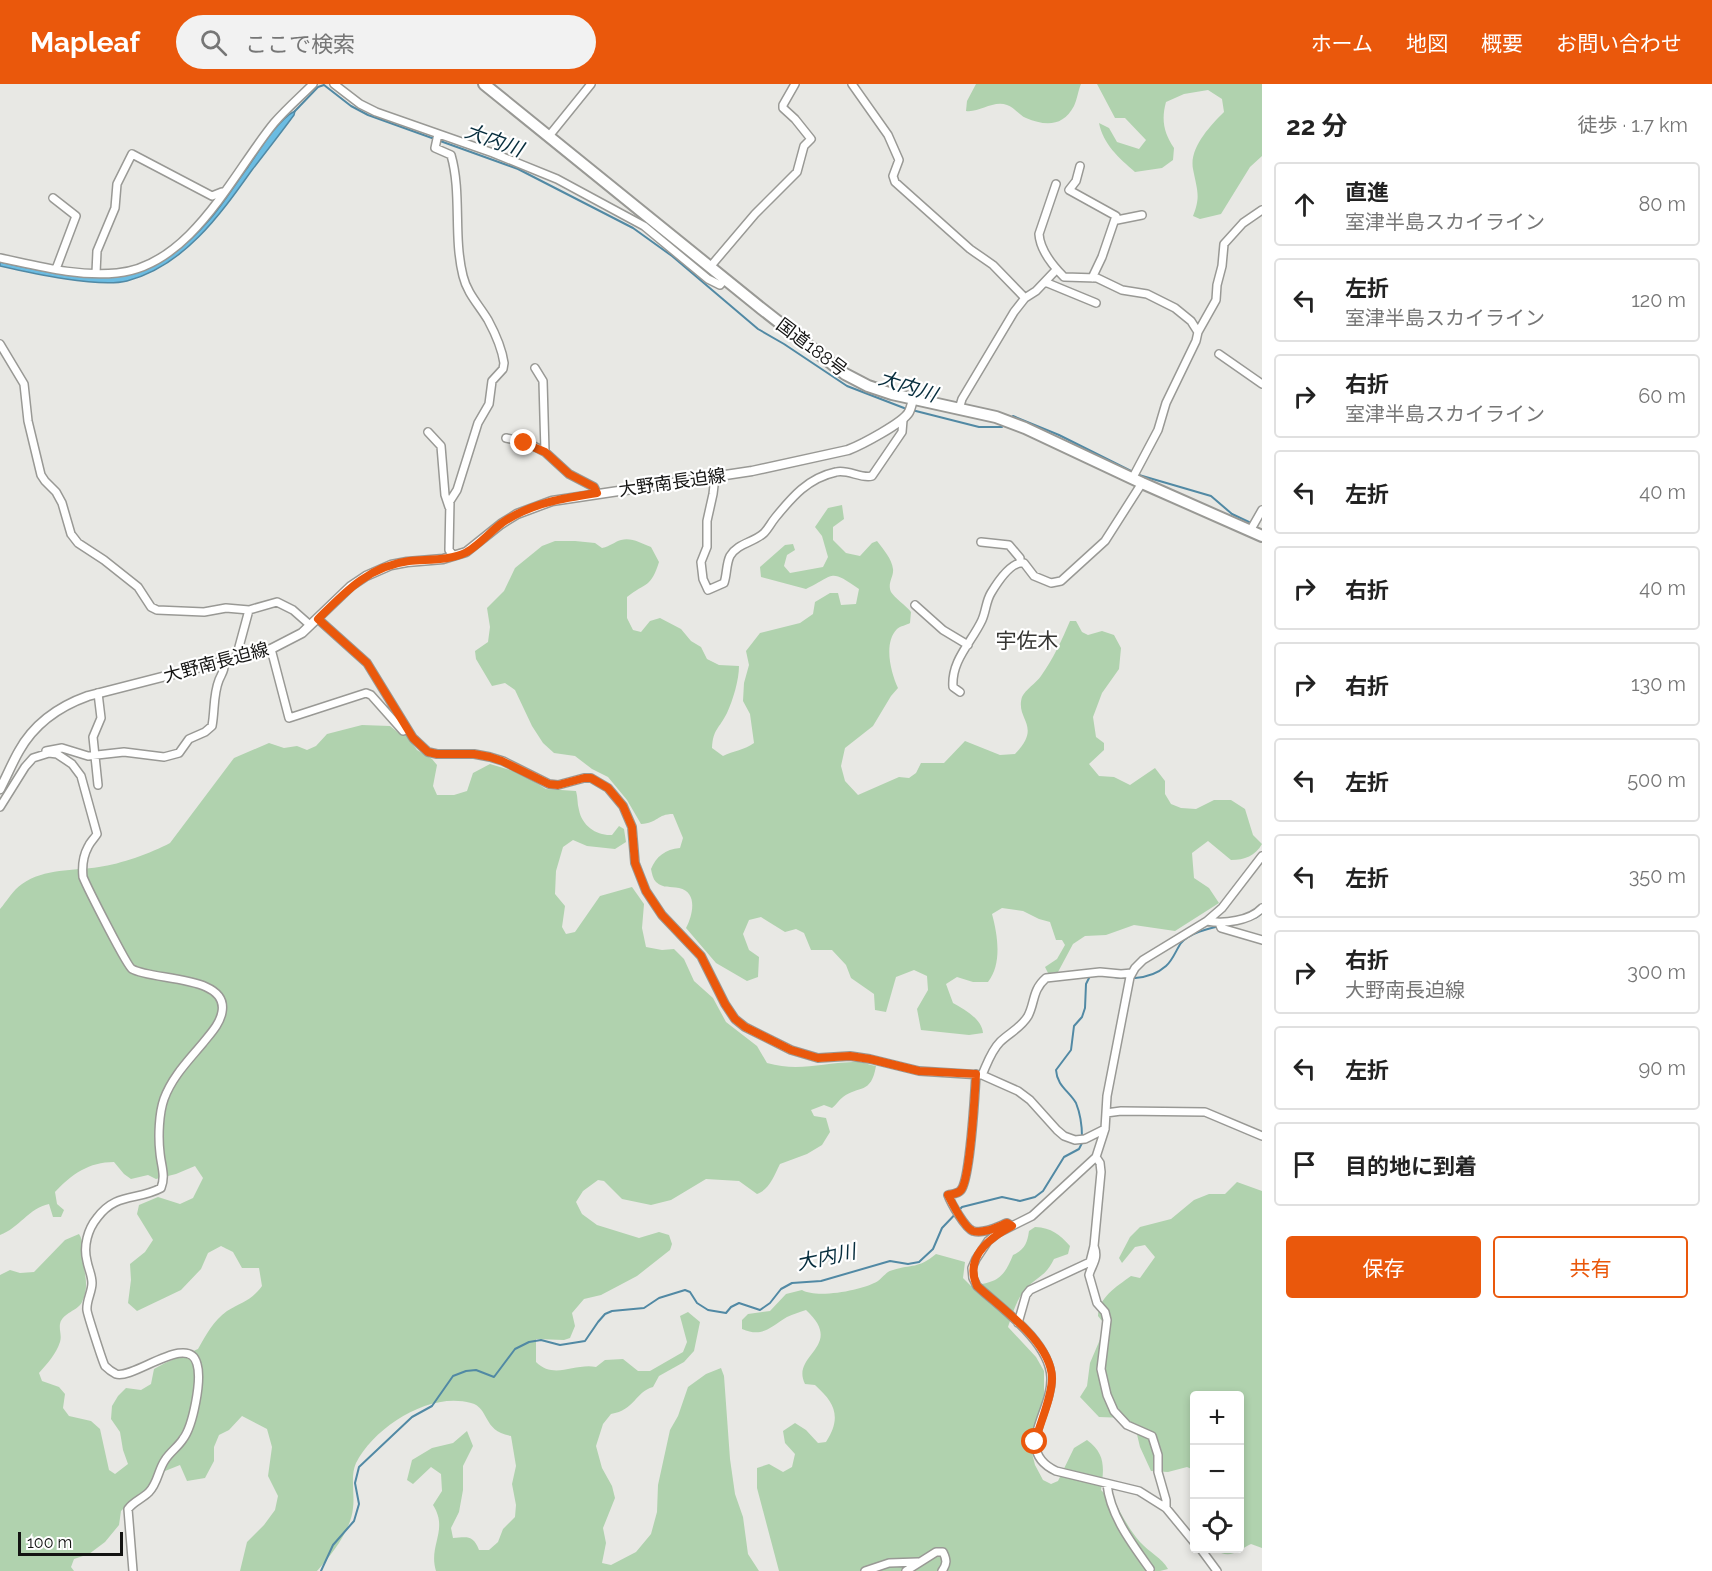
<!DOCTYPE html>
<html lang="ja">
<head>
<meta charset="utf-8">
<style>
	:root { --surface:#fff; --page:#f2f2f2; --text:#222; --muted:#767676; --line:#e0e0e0; --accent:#ea580c }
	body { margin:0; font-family:Raleway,"Noto Sans JP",sans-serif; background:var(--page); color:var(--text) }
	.controls { position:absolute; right:18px; bottom:18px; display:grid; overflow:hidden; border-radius:6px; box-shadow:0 3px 9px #0003 }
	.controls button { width:54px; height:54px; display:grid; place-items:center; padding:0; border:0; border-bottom:2px solid var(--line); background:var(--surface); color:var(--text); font:30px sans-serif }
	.scale { position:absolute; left:18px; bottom:15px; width:105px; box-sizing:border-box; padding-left:6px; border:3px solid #131312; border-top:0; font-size:16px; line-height:21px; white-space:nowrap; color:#131312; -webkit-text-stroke:4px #fff; paint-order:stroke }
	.stop { position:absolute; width:18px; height:18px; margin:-14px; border:4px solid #ea580c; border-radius:50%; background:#fff }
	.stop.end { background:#ea580c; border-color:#fff; box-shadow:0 2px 6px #0008 }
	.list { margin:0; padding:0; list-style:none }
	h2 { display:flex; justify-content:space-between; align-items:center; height:78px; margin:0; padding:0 24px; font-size:26px }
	h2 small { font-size:20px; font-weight:400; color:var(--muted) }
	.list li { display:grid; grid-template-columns:39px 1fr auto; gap:18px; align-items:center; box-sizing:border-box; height:84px; margin:0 12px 12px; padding:0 12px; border:2px solid var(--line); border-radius:6px }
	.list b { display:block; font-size:22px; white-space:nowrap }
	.list p { margin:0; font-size:20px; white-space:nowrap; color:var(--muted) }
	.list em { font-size:20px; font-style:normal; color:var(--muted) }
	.actions { display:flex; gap:12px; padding:18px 24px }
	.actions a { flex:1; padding:14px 0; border:2px solid var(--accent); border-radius:6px; text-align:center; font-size:21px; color:var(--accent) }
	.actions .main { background:var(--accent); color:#fff }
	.icon { flex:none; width:33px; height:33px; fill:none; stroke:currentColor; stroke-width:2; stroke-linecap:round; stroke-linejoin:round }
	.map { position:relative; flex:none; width:1262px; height:1487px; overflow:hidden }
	header { display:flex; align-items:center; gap:36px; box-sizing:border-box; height:84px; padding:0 30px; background:var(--accent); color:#fff }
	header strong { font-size:28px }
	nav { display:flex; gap:33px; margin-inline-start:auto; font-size:21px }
	.search { width:420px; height:54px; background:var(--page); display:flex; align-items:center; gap:15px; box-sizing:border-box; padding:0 21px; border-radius:33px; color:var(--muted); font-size:22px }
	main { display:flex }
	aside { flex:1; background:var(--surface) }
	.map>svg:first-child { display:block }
</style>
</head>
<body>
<header>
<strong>Mapleaf</strong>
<div class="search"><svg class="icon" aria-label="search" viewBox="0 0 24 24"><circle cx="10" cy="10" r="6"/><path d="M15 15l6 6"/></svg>ここで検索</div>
<nav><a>ホーム</a><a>地図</a><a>概要</a><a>お問い合わせ</a></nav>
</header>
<main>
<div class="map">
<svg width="1262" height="1487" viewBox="0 0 1262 1487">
	<rect width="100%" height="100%" fill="#e8e8e4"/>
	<path fill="#b0d2ae" d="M976,0H1081C1078,7 1077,16 1074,22C1063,43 1045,42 1026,34C1019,31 1014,23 1007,21C993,16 979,29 966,27L967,17Z
		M1097,0H1262V72L1250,83L1221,130L1200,135L1193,132C1201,112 1197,106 1193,85C1189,64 1210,42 1224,28L1222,15L1208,6L1184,10L1166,18C1161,36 1164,49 1174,64L1173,76L1162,84L1135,88C1119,74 1103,60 1099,39L1109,44L1117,58L1139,65L1146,56L1125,34H1115Z
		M842,421L844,435L833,443V456L846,469L860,472L872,459L877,457C883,465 892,475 893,485C894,493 887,499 891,508C894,513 906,522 911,528L910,539C907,541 900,542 897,545C883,559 891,589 898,604L891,612L873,642L845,664L841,682L845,697L858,711L899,693L909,694L916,689L921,679H944L965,657L1000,671L1015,670C1043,641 1015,636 1022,613C1025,606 1036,599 1041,592C1053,575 1062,556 1070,537H1076L1082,548L1088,551L1102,547L1114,551L1121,564L1119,585L1102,609L1093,633L1096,653L1104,659V666L1089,680L1099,692L1114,693L1130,701L1155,684L1165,697V710L1171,720L1181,724L1196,725L1214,716H1231L1245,725L1253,751L1262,760C1255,772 1245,776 1231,776L1208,757L1192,769L1194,794L1209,804L1219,819L1175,847L1134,841L1106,851L1085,852L1073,860L1058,888L1049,891L1045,883L1057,875L1065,861L1062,856H1056L1050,838L1039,835L1023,827L1002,824L992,830C998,852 1002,880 988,898H973L957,893L946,900L953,919C964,925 982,935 983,949L969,951L921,946L917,925L928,906L927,892L914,886L896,893L886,928L875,926L874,910L851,894L846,881L832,866H811L804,849L796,845L785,848L761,833L749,836L743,850L749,866L759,873L758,893L747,897L716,879L686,844C693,831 698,808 679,804C670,802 664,805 656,798C653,795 652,790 651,785C656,773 665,765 680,764L683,754L673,730C657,730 658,739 641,740L627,716L608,693L592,685L575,672L554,669L543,659L532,642L515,606L505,599L492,602L476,575L475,567L488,558L490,543L487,524L504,507L515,484L542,462L555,457H575L595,459L602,464C611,462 614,458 621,456C631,453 641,459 651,463L659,478C651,504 646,498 627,513V534L633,546L641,548L650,537L660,534L681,545L691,557L701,563L707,575L719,581L739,582C739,596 733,616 727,629C719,645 713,645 712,664L723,672C733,667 745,666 754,659L750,630L743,617L744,599L749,581L746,567L760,549L800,539L813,530L815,518L830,509H838L841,521L856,520L859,505C829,484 835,491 806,505L761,493L760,483L785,461L793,460L795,466L787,471L784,482L790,489L823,483L828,473L822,452L815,443L828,424Z
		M362,641L390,642L400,650L406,651L417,666L432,675L437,681L433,702L437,711H454L467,707L473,689L490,680L520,689L546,705L576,707C578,713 577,720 579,726C582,742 597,752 612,751L619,742L624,745L626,758L615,765L587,762L573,756L563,763L556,787L555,810L565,822L562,843L566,850L575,848L600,812L632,803L644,820L642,844L646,863L662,866L674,865L684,875L694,897L713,914L726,938L757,962L767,979C798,988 822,979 853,978C860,977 869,981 876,982C871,1011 859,1001 843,1013C839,1016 836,1021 832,1024L824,1021L811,1026L814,1032L826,1034L830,1048L822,1061L807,1070L780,1080C774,1092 769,1106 757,1110L739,1097L706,1095L671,1116L651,1121L622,1115L604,1097L598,1096L583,1107L576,1118L582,1130L597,1141L639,1154L659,1148L669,1151L672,1160L670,1166L637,1192L620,1201L601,1211L584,1215L572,1229L575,1242L570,1254L564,1256L536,1255V1278C554,1296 574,1279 596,1283L605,1276L623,1275L638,1287H650L683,1268L687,1258L680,1232L688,1228L700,1238L694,1267L684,1278L659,1292L653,1303C635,1308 635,1326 611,1330L603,1340L596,1362L602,1384L612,1402L615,1414L603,1444L606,1459L602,1479L611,1481L636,1468L651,1450L657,1428L658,1401L670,1346L678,1332L688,1303L706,1290L721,1284L724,1292L730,1375L735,1410L743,1433L748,1470L759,1487H436C428,1461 449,1446 433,1421L442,1407L441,1390L431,1383L413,1400L407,1396L412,1376L432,1364L453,1359L467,1347L473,1362L463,1382V1406L459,1428L451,1444L453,1454C468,1453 473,1451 479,1466H489L498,1458L503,1445L515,1433L516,1421L512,1400L516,1382L511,1352C482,1347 490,1324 471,1319C430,1307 374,1343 356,1379C350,1392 355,1410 353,1424C351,1447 331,1471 317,1487H240L247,1458L264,1441L275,1426L278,1412L268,1392L272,1363L267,1345L242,1332L229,1346L219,1351L214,1363V1377L205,1394L187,1397L180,1381L165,1387L154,1395L146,1407L134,1414L121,1427L119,1441L105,1458L89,1470L74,1475L71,1483L74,1487H0V1191L10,1186L20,1189L34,1188L65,1156L79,1150C84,1157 81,1164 82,1172C84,1188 90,1202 82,1218C78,1227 63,1228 60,1240C59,1246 62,1252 60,1258C56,1270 47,1280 39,1289L42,1297L59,1303L65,1310L63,1324L69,1332L91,1337L100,1345L109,1386L115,1390L128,1380L123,1366L120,1348L111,1335L112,1322L118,1312L126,1304L141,1306L151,1300L154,1285L165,1279L198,1265C206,1251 213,1237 227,1227C242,1218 251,1217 262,1202L259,1184H242L233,1168L221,1162L208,1169L201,1185L181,1206L137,1227L128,1219L131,1196L130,1180L145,1168L153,1156L137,1130L139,1121L158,1113L180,1120L193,1114L203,1094L195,1082L176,1090L156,1095L148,1091L131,1095L124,1090L114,1078C89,1078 72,1090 55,1108L57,1120L64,1126L61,1133H53L49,1120C29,1124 19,1144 0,1151V825C7,817 13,806 22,800C45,784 73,787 99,783C121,780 151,769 170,759L234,674L269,659L284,664L297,662L307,666L316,662L327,650Z
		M1237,1098L1262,1107V1464L1251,1460C1239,1466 1228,1477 1216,1465L1240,1464V1312H1194V1386L1187,1383L1168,1388L1151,1387L1140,1363L1135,1342L1126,1334L1099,1333L1080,1313L1087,1302L1090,1279L1104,1246L1102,1237L1098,1232C1099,1213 1116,1203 1131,1192L1140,1194L1155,1173L1145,1161L1135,1163L1122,1179L1119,1174L1130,1153L1140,1143L1171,1135L1194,1116L1209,1110H1225Z
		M1035,1143C1052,1144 1059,1150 1070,1162L1068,1170L1054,1175C1045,1194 1035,1193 1024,1207C1016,1217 1012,1231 1008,1243L1036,1273L1044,1287V1311L1030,1361L1035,1381L1043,1396L1051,1400L1058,1397L1074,1364L1087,1356C1106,1370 1104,1384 1101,1406L1107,1412H1112C1120,1428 1128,1444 1140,1458C1149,1468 1162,1474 1168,1485L1160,1487H779L757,1404V1384L769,1380L783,1388L792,1383L795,1370L785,1359L783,1347L795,1339L806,1346L818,1359L826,1358C842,1333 835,1319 815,1301L805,1300C790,1270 846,1263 806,1226C800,1228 793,1230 787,1233C770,1243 763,1254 742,1245V1236L748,1230L770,1227L786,1210L802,1206C817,1215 864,1206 878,1197C883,1193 887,1187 893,1186C912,1180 918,1185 936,1170L965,1178L963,1194L971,1202C996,1198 1003,1196 1013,1171C1025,1165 1027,1160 1029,1147Z"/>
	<path fill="#6bbce2" stroke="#5189a4" stroke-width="1.5" d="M295,27L294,31C280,50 266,68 252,86C220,131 184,182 127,197C98,204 31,189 0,182V178C87,197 146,210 210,135C224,119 235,100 248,83C259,67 278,35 295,27Z"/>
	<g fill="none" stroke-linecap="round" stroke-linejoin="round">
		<path stroke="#5189a4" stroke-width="2" d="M295,27L318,3L324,1L351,22L368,31L518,85L633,144L672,172L758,245L784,260L847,302L904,324L979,343H1002
			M1013,332L1059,351L1139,391L1211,412L1232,430L1251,439
			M1243,838L1257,833L1262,829
			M1098,891C1120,894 1147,899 1166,882C1173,876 1176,866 1181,859C1190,849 1207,845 1220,842
			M1082,1053C1082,1043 1080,1029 1076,1019C1069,1007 1057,1002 1056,986L1071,966L1074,942L1082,933L1085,924L1086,900L1090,892
			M321,1487L333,1461L354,1437L359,1420L355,1399L359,1383L412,1333L432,1322L453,1292L466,1287L476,1286L494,1293L515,1265L529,1258L541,1256L560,1261L585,1257L598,1238L605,1230L612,1227L644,1224L659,1214L685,1206L690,1208L697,1219L708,1226L726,1229L731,1223L739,1219L760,1226L770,1219L781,1205L792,1199L821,1197L890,1177L908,1180L919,1178L933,1165L942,1144L962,1123L1002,1113L1020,1117L1035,1113L1043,1107L1064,1073L1079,1065L1082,1059"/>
		<g stroke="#999995" stroke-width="10">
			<path id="minor" d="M334,0L360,20L376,28L493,69L557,95L644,142L708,195L720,201L725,195
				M852,0L888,51L899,76L893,92L895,98L970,165L993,181L1025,214
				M438,50L435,64L451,71C462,109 453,152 463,192C467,209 479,221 488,236C495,249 502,265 504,279L503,285L492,297L489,320L478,339L457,406L450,417L449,466L454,472
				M549,52L591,0
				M1080,82L1076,97L1069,106L1116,132L1102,173L1092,194
				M1056,100L1039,150C1040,166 1053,182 1064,193L1097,194L1122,206L1147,210L1175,224L1191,237L1198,248
				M53,114L76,132L56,185
				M1117,136L1142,131
				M0,174C38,182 78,193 117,189C191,182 233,89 274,39C286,25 300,13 313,0
				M710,183L755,130L797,88L804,62L811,55L795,35L783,24V21L795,0
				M96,189L97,167L115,124L117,100L132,70L212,112L222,108
				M1045,198L1096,219
				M0,260L24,300L28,337L41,391L45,397L56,408L62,419L71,450L78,459L104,476L138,503L151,523L157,526L204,528L226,524L249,526L277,518L293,526L310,541
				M1219,270L1262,300
				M535,284L543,297L545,368L569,390L594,403L597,409
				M959,325L962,315L1014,228L1025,214L1036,207L1056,186
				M428,348L441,362L445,411L449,423
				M506,354L528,359L545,368
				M715,393L713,410L707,437V463L701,478L703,495L708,506L724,499C727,491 726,480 730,472C738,459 753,459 764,449C768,445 771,439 775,434C792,413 808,394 836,388C848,385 861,395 872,392L902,348L903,336
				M1132,395L1158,346L1166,319L1196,257L1198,248L1216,216L1217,201L1222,182L1224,160L1243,139L1262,126
				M1250,447L1262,426
				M981,458L1009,461L1020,474V478
				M915,521L943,546L968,561
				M318,535L367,579L413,654L428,668L437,670H474L490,673L503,677L549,700L558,701L584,694H591L608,704L623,722L632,743L635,779L646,807L662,831L701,872L725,920L735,935L745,943L791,966L818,974L850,972L870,975L919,987L982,991L1018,1007L1030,1016L1057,1046L1064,1052L1075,1056L1085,1055L1105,1045
				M271,565L289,634L366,609L371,611L403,647L407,645
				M236,574L249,526
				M960,608L953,603C951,576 972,558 982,536C986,527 986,517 991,509C997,499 1011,477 1024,479L1034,492L1051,499L1061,497L1105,457L1142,399
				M46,667L62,664L88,672L124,668L164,673L179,669L189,655L205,648L212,642C215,626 213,611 219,596C222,589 225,586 224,577
				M98,701L93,653L101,634L98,609
				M0,723L25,683L33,674L49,669L57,670L72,680L81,692L97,750C94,755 90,758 88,763C83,772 82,783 83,793C88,805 127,882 132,885C153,897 229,891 222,928C220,940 210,950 203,959C188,977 172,993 164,1015C159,1029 158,1053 160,1069C161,1081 166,1092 161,1104C137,1117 116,1108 97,1134C88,1145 83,1162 87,1177C88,1184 92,1191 92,1199C92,1208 86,1217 87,1226C87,1229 103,1279 105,1282C108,1285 112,1288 116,1290C133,1296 189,1248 197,1280C202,1296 193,1342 183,1355C178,1363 170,1368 165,1376C158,1386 158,1399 149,1408C142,1415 134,1417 128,1425L133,1487
				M1207,837C1224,840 1250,837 1262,824
				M1219,839L1221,844L1262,856
				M976,990C975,1008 970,1095 961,1106C958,1110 952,1110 948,1111C951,1119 965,1144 973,1147C984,1150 997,1143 1007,1139L1012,1142
				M982,991C987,980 991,967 1000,958C1009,949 1021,944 1028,932C1035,919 1032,906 1046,894L1100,888L1121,890L1132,889
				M1106,1029L1121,1027L1205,1028L1262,1052
				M1094,1162C1099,1175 1092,1180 1089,1191L1097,1219L1105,1228L1107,1236L1101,1285L1107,1311L1114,1327L1127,1341L1152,1352L1158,1371V1388L1166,1416V1424
				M1018,1239L1026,1211L1030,1206L1090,1178L1094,1162L1101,1088L1100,1079L1096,1073
				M1107,1400C1110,1431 1132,1460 1150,1485
				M1194,1458L1166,1424L1139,1407L1056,1387C1012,1366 1053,1327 1051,1293C1049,1257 1002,1225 977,1202L973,1194L972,1184L976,1175L988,1157L998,1149L1032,1132L1096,1073L1105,1045L1107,1012L1130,893L1135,884L1143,876L1207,837L1222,824L1262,772
				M1200,1464L1217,1487
				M865,1487L889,1479L918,1478
				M906,1487L936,1468H943C947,1476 947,1480 942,1487"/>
		</g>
		<g stroke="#999995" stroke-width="11">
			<path id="major" d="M0,705C7,692 12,679 19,667C34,640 60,622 88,612L271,565L302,549L351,502L366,492L391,481L407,478L443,475L466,468L501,440L517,430L552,417L752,387L848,366C861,361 903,339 909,328C911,324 912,319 913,315"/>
		</g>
		<g stroke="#999995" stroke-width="14">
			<path id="highway" d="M484,0L762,225L845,290L868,302L892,310L996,333L1025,344L1142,399L1262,452"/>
		</g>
		<use href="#minor" stroke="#fff" stroke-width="7"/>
		<use href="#major" stroke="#fff" stroke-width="8"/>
		<use href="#highway" stroke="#fff" stroke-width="10"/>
	</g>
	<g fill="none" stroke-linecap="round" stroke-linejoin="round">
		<path stroke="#ea580c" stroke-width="8" d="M524,359L545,368L569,390L594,403L597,409C564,414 531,419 502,439C490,448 480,460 467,468C449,477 428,475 409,477C369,482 345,508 318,535L367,579L413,654L428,668L437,670H474L490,673L502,677L549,700L558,701L584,694H591L608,704L623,722L632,743L635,779L646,807L662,831L701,872L725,920L735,935L745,943L791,966L818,974L850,972L870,975L919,987L976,990C975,1008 970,1096 961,1106C958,1110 952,1110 948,1111C952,1119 965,1144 973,1147C984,1150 997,1143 1007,1139L1012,1142C989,1154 964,1174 977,1202C1002,1225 1051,1258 1052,1294C1052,1313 1040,1339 1035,1358"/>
	</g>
	<g text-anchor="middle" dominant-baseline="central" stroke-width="4.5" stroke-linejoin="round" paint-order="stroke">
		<g font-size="18" fill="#131312" stroke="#fff">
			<text transform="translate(812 263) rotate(37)">国道188号</text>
			<text transform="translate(672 398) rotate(-8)">大野南長迫線</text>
			<text transform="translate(216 578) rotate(-15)">大野南長迫線</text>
		</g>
		<g font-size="20" font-style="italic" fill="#062d3d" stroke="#fff">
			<text transform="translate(494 56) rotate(20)">大内川</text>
			<text transform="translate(908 302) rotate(18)">大内川</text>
			<text transform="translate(826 1173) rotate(-12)">大内川</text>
		</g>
		<g font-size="21" fill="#353532" stroke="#fff">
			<text x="1027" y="556">宇佐木</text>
		</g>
	</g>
</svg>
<div class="controls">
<button>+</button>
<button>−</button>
<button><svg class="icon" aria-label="locate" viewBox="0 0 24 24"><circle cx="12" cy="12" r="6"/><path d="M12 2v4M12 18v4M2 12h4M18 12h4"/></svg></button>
</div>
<div class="scale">100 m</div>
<div class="stop" style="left:1035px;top:1358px"></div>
<div class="stop end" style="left:524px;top:359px"></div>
</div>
<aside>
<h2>22 分<small>徒歩 · 1.7 km</small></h2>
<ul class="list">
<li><svg class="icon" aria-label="ahead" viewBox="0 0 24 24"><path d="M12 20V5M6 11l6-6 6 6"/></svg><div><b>直進</b><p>室津半島スカイライン</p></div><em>80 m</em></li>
<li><svg class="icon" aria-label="left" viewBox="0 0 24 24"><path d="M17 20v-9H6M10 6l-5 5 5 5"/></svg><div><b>左折</b><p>室津半島スカイライン</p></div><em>120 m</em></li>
<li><svg class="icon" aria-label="right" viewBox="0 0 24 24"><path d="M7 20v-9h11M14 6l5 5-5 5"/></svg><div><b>右折</b><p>室津半島スカイライン</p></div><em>60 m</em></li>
<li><svg class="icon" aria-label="left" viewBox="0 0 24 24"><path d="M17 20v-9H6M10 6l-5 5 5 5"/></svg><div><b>左折</b></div><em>40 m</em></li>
<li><svg class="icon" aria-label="right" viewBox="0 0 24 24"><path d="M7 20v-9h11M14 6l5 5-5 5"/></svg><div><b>右折</b></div><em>40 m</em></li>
<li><svg class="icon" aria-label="right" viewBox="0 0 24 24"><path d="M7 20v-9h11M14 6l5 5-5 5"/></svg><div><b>右折</b></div><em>130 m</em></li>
<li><svg class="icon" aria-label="left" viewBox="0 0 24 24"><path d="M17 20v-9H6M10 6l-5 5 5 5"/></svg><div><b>左折</b></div><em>500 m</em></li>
<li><svg class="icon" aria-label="left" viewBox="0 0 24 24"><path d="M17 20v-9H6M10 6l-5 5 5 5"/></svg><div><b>左折</b></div><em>350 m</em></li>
<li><svg class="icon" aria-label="right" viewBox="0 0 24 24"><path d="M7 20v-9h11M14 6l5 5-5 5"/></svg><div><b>右折</b><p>大野南長迫線</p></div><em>300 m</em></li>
<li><svg class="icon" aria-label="left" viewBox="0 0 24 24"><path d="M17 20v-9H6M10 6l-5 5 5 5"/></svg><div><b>左折</b></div><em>90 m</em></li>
<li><svg class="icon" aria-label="arrive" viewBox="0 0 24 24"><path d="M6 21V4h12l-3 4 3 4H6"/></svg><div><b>目的地に到着</b></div></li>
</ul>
<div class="actions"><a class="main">保存</a><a>共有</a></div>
</aside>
</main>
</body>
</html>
